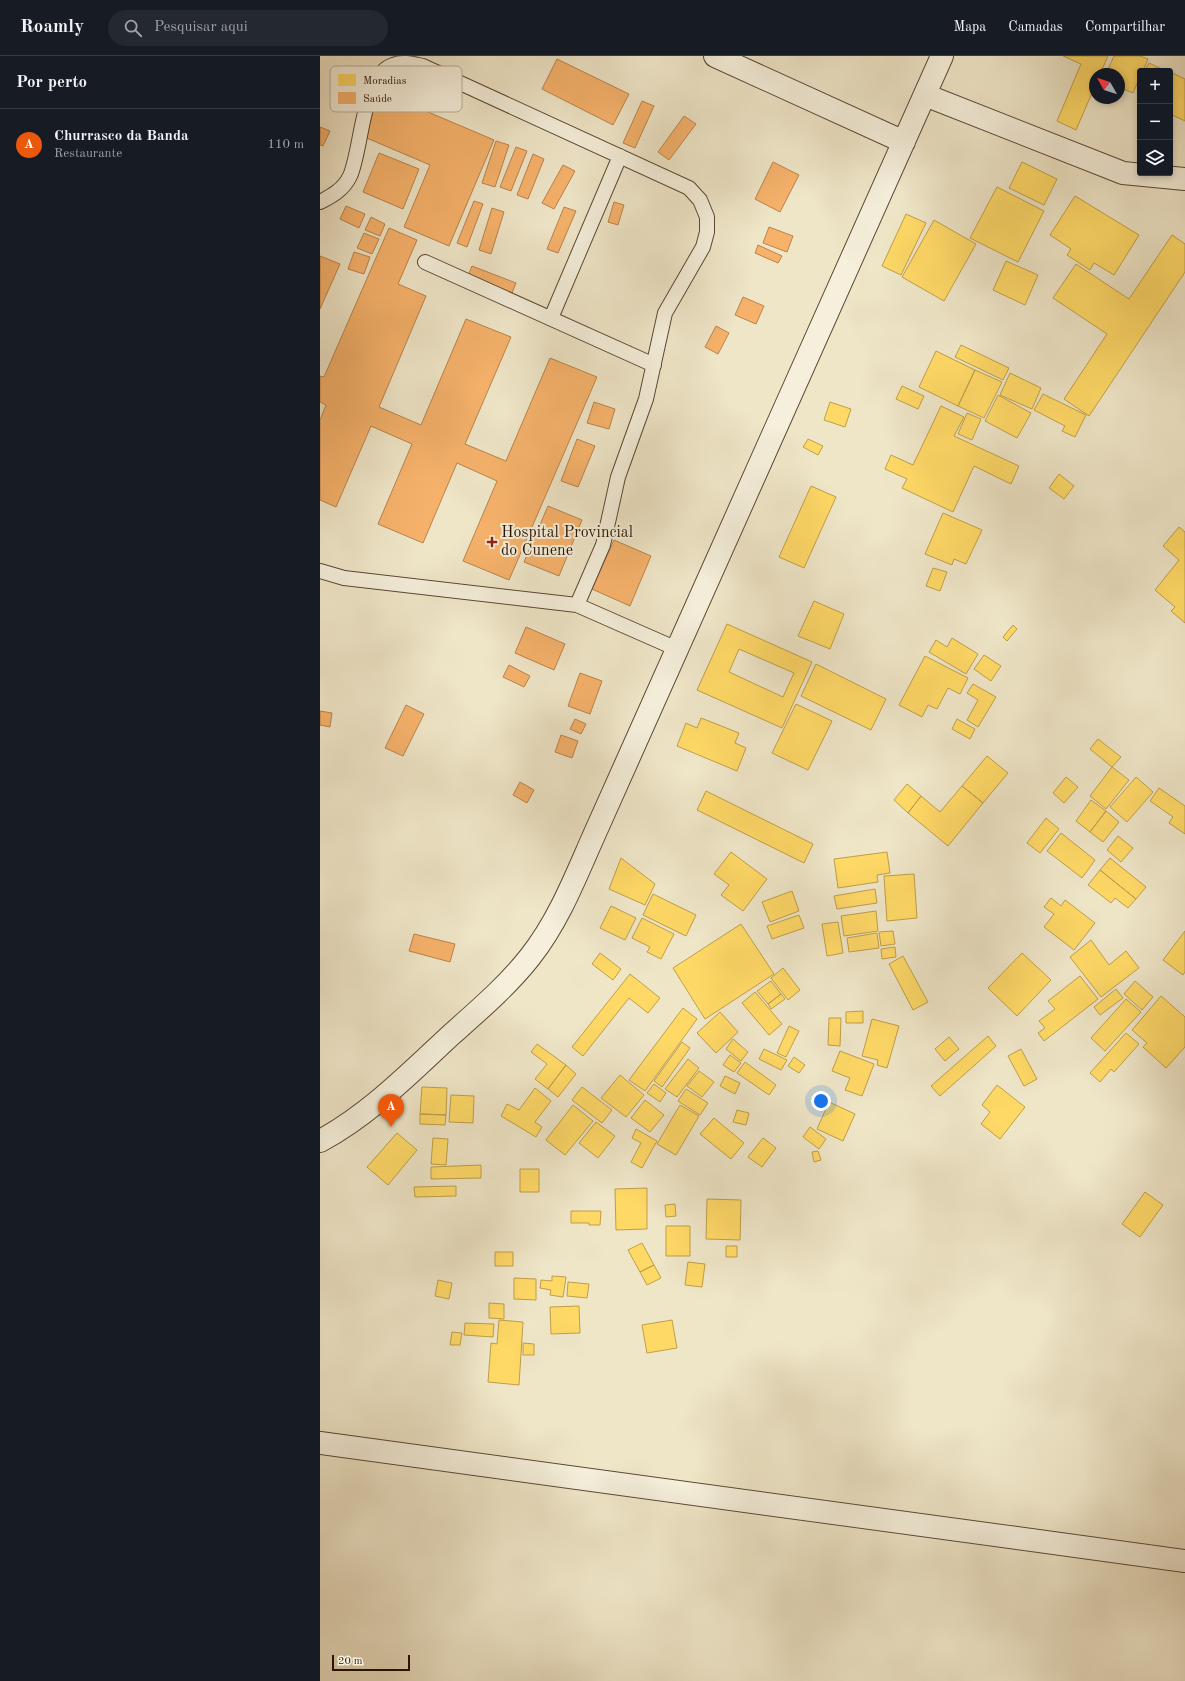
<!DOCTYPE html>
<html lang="pt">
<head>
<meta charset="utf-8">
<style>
	:root { --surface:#171b24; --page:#242831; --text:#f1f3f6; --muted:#9ea1a6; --line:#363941; --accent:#ea580c }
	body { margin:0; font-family:"Old Standard TT",serif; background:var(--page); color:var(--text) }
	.controls { position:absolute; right:12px; top:12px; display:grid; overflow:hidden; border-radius:4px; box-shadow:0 2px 6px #0003 }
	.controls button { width:36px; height:36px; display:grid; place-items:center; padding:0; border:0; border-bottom:1px solid var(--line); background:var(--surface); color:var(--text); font:20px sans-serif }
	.compass { position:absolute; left:769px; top:12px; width:36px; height:36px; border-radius:50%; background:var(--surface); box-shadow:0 2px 6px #0003; rotate:309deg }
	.scale { position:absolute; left:12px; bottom:10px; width:78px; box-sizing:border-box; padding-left:4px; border:2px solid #2a1402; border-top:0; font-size:11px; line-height:14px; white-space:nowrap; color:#2a1402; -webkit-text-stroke:3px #f5efdb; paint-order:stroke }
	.you { position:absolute; left:501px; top:1045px; width:14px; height:14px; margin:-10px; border:3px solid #fff; border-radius:50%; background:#1a73e8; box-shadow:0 0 0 6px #1a73e833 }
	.badge { display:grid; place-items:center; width:26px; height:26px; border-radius:50%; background:var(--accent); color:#fff; font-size:13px; font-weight:700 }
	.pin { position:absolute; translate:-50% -33px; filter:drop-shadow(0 1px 2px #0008) }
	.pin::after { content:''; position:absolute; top:21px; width:14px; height:12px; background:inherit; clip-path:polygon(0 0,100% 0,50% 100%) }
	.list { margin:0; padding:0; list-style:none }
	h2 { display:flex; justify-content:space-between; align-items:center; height:52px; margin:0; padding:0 16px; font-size:17px }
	h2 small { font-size:13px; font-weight:400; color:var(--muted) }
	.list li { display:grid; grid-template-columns:26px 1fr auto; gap:12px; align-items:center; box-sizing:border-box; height:72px; padding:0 16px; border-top:1px solid var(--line) }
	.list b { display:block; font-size:15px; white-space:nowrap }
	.list p { margin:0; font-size:13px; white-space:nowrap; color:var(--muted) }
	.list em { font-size:13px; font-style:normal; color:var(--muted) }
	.icon { flex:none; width:22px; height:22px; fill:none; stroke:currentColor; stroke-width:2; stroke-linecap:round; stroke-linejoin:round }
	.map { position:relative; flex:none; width:865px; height:1625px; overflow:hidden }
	header { display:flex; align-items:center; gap:24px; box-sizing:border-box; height:56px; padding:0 20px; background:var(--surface); border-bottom:1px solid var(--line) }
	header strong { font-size:19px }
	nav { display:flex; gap:22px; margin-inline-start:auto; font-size:14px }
	.search { width:280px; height:36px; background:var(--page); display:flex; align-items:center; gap:10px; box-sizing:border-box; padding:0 14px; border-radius:22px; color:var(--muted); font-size:15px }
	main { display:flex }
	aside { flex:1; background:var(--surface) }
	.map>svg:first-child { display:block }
</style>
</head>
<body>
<header>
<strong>Roamly</strong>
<div class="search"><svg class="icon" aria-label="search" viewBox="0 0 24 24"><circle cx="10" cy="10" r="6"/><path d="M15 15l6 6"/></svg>Pesquisar aqui</div>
<nav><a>Mapa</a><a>Camadas</a><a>Compartilhar</a></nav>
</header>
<main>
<aside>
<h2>Por perto<small></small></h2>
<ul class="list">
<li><span class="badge">A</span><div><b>Churrasco da Banda</b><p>Restaurante</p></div><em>110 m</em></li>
</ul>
</aside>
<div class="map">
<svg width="865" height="1625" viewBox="0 0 865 1625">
	<rect width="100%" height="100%" fill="#efe6c8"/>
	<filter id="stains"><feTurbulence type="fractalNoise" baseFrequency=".005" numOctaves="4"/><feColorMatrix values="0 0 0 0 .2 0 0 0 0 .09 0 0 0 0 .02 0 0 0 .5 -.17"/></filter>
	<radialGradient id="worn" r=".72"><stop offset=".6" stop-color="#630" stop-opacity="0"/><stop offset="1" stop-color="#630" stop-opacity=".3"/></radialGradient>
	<path fill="#ffd966" stroke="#bf9e48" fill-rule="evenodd" d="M743,0H788L780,18H775V30L756,74L737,65L761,8Z
		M794,0H820L828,3L823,15H820V21L813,37L799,31V18H786Z
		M829,7L846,15H847H825Z
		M850,16L865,23V65L850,58Z
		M702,106L737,123L724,149L689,132Z
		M677,131L724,155L698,206L650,182Z
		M755,140L819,179L794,219L774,207L770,214L747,199L751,193L730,179Z
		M586,158L606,167L581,219L562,210Z
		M614,164L656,188L624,245L582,221Z
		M852,179L865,188V216L769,360L744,343L787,278L733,242L756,208L809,243Z
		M686,205L718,219L705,249L673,234Z
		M641,289L689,312L683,324L635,301Z
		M616,295L655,314L638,350L599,331Z
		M655,314L682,326L664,362L638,350Z
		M690,317L721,332L712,353L680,339Z
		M582,330L604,340L598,353L576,343Z
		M723,338L766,359L755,381L742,375L745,370L714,354Z
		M678,339L711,357L697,382L665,365Z
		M510,346L531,353L525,371L504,364Z
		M621,350L644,361L634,380L699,410L691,428L654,410L633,456L582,432L587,423L565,413L571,399L593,409Z
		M647,357L661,363L652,384L638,378Z
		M488,383L503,390L498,399L483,391Z
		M739,418L754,430L744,443L729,432Z
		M491,430L516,441L484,512L459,501Z
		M623,457L662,474L646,508L634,503L632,509L605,498Z
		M859,471L865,476V567L851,555L855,551L835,534L859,504L843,490Z
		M613,512L627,516L620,535L606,530Z
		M494,545L524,558L510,593L478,580Z
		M407,568L492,606L462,672L377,634ZM419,593L474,617L463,641L409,616Z
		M693,569L697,573L687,585L683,581Z
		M632,582L658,598L646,618L609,596L616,584L627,591Z
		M664,599L681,610L671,625L654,613Z
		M605,600L648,622L640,638L628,632L617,653L608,649L602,661L579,649Z
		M496,608L566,643L551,674L481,640Z
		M653,628L676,641L658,671L647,664L658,644L647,637Z
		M476,648L512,665L488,714L452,697Z
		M381,662L419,677L415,687L426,692L417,715L357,690L366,667L377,672Z
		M637,663L655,673L650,683L632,673Z
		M778,683L801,701L792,711L770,693Z
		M667,700L688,717L663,747L642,730Z
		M792,711L809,724L786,753L770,740Z
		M746,721L758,731L744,747L733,737Z
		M816,721L833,736L807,766L790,751Z
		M587,728L601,740L588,757L574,744Z
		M642,730L663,747L628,790L588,757L601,740L620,756Z
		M839,732L865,750V778L849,767L853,761L830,745Z
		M386,735L493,788L484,807L377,754Z
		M771,744L786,755L770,776L756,765Z
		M786,755L799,766L783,786L770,776Z
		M726,762L739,773L720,797L707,787Z
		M741,777L775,804L762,822L727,795Z
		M798,780L813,792L801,806L787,794Z
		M411,796L447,823L423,855L401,839L409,829L394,818Z
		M567,796L570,817L557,819L558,826L518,832L514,803Z
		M301,802L335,828L325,849L289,833Z
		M790,802L826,831L816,843L780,814Z
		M780,814L816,843L808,852L795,842L791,847L768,829Z
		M594,818L597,862L567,865L564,820Z
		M555,833L557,847L517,853L514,840Z
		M472,835L479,855L450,866L442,846Z
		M333,838L376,859L366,880L323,859Z
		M731,842L741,850L745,844L775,867L754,894L724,871L734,858L724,851Z
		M291,850L316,862L305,884L280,872Z
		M556,855L558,875L524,880L521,860Z
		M479,859L484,872L452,883L447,870Z
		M322,862L354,878L341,903L327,896L330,891L312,882Z
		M518,866L523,897L507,900L502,868Z
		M421,868L454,918L385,963L353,912Z
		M573,875L575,888L561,890L559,876Z
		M865,875V916L863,919L843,904Z
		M557,877L559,892L529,896L527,882Z
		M771,884L789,909L806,895L819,912L781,941L750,901Z
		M575,891L576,901L562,903L561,893Z
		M280,897L301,913L293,924L272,908Z
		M702,897L731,924L697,960L668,932Z
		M583,900L608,946L593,954L569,908Z
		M463,912L480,934L468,944L451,922Z
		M310,918L340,942L328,957L309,942L263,1000L252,991Z
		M760,920L778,943L724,985L718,977L725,972L719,965L735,953L728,945Z
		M451,925L461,938L448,948L437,935Z
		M815,925L833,941L822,954L804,938Z
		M796,933L803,942L780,959L774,951Z
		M435,936L462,968L449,979L422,947Z
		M461,938L465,943L451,953L448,948Z
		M841,940L865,961V991L846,1012L823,991L827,987L812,974Z
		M806,943L821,956L785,995L771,982Z
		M363,952L377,963L325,1035L309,1024Z
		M543,955V967H526V956Z
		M400,956L418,976L396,997L377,977Z
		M509,962H521L520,990L508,989Z
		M552,963L579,970L567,1012L557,1009L558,1004L542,1000Z
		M469,970L479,975L466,1001L457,997Z
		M806,977L819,988L794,1016L791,1013L780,1026L770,1017Z
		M668,980L676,990L620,1040L611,1030Z
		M629,981L639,993L625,1005L615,993Z
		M413,983L428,996L421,1005L406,993Z
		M362,986L370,992L342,1031L334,1025Z
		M217,988L246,1009L228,1033L215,1023L227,1008L211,996Z
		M444,993L467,1004L461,1014L439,1003Z
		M701,993L717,1023L704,1030L688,1000Z
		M520,995L554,1008L542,1040L525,1034L530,1022L512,1015Z
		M410,999L421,1007L414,1016L403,1009Z
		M474,1001L485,1009L479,1017L468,1010Z
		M368,1003L379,1012L357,1041L345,1033Z
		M425,1006L456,1029L449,1039L417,1017Z
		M246,1009L256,1018L238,1041L228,1033Z
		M379,1015L394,1026L382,1041L367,1030Z
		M300,1019L324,1039L306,1061L281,1042Z
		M405,1020L420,1027L415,1038L400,1030Z
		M334,1028L346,1037L340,1046L327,1037Z
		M677,1029L705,1051L680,1083L661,1068L670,1056L662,1049Z
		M102,1031L127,1032L126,1059L100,1058Z
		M262,1031L292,1054L282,1067L252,1044Z
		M215,1032L231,1045L215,1066L222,1071L216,1081L181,1060L187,1048L199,1054Z
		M366,1033L388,1047L380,1059L358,1045Z
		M131,1039L154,1040L153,1067L129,1066Z
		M325,1044L344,1059L330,1076L311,1062Z
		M509,1046L535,1058L523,1085L497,1073Z
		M253,1049L273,1065L245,1099L226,1084Z
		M360,1049L379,1060L356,1099L337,1088Z
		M417,1054L429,1057L426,1069L413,1066Z
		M100,1058L126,1059L125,1069L100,1068Z
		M394,1062L424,1087L411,1103L380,1078Z
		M276,1066L295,1080L278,1102L259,1087Z
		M490,1071L506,1083L499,1093L483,1081Z
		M316,1073L337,1085L322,1112L311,1106L321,1087L312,1082Z
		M77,1077L97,1094L68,1129L47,1111Z
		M113,1082L128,1083L126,1109L111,1108Z
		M443,1082L456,1092L442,1111L428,1101Z
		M498,1095L501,1104L494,1106L492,1096Z
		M161,1109V1122L111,1123V1111Z
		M200,1113H219V1136H200Z
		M136,1130V1140L95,1141L94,1131Z
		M327,1132V1173L296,1174L295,1133Z
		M825,1136L843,1149L820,1181L802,1168Z
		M387,1143L421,1144L420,1184L386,1183Z
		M355,1148L356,1160L346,1161L345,1149Z
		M251,1155H281L280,1169H269V1167H251Z
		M346,1170H370V1200H346Z
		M322,1187L334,1209L320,1216L308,1194Z
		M406,1190H417V1201H406Z
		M175,1196H193V1210H175Z
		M368,1206L385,1208L382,1231L365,1229Z
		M334,1209L341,1222L327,1229L320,1216Z
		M232,1220L246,1221L243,1241L230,1239L231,1234L220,1232L221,1224L232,1225Z
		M194,1222L216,1223V1244L194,1243Z
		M118,1224L132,1227L129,1243L115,1240Z
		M248,1226L269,1228L267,1242L247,1240Z
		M169,1247L184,1248V1263L169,1262Z
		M259,1250L260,1277L231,1278L230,1251Z
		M179,1264L203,1266L199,1329L168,1326L171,1287L177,1288Z
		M352,1264L357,1292L327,1297L322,1269Z
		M145,1267L174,1268L173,1281L144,1279Z
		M132,1276L142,1277L140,1289H130Z
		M203,1287L214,1288V1299H203Z"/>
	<path fill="#f6b26b" stroke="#b9834c" d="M237,3L309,38L293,69L222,33Z
		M61,36L174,84L129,190L84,171L110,109L42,80Z
		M322,45L334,50L315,92L303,87Z
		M364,60L376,68L349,104L338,96Z
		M0,71L10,75L3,90L0,89Z
		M176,85L189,89L175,131L162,127Z
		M196,91L207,95L191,135L180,131Z
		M59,97L99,113L83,153L43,136Z
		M213,98L224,103L208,143L197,139Z
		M453,106L479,119L460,156L435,143Z
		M243,109L255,115L234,153L222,147Z
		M154,145L163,148L147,191L137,187Z
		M294,146L304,149L298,169L288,166Z
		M26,150L45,158L39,172L20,163Z
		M244,151L256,155L238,197L227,193Z
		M172,152L184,156L171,198L159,194Z
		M51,161L65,168L60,180L45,174Z
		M449,171L473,180L467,196L443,187Z
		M69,172L97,184L78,228L106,240L59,351L101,369L146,263L191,281L145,388L186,405L230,302L277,321L189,524L143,505L177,425L137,407L103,487L58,468L92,388L51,370L16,451L0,444V364L6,349L0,346V320L4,321Z
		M44,177L59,183L52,198L37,192Z
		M438,189L462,200L458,207L435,197Z
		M34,196L50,201L44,218L28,213Z
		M0,200L20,208L0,253Z
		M152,210L196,227L192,237L148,220Z
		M423,241L444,250L436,268L415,259Z
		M396,270L409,277L398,298L385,291Z
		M274,346L295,353L289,373L267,367Z
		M257,383L275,390L258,431L241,425Z
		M228,450L262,464L239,520L204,506Z
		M294,484L331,500L310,550L272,533Z
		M206,571L245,588L234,614L195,597Z
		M189,609L210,620L204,631L183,621Z
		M260,617L282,625L270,658L248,650Z
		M86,649L104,658L83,700L65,692Z
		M0,655L12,657L10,671L0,669Z
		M255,663L266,668L261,678L250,673Z
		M241,679L258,685L252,702L235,696Z
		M200,726L214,734L207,747L193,739Z
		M94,878L135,888L130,906L89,895Z"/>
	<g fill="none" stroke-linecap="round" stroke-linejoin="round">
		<g stroke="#5b4834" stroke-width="16">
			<path id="lane" d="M0,146C12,140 24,133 30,120C42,94 42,19 73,9C83,5 93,8 103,10L369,132L380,144L387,161V176L383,191L345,257L326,343L298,421L283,489L257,549
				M105,206L334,309
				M231,262L300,100
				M0,515L24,522L257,549L357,593"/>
		</g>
		<g stroke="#5b4834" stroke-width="24">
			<path id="street" d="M395,0L584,86
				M605,39L803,117L865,123
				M0,1085C50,1058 91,1016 132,978C159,954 188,929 210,901C237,867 254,825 271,786L622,0
				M0,1387L865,1505"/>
		</g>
		<use href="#lane" stroke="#f5efdb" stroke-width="14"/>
		<use href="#street" stroke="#f5efdb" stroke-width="22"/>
	</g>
	<path fill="#8f2418" stroke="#f5efdb" stroke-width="1.5" d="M170 480h4v4h4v4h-4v4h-4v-4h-4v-4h4z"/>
	<g text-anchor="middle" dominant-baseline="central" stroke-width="4" stroke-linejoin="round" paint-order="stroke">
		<g font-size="16" fill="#2a1402" stroke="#f5efdb" text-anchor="start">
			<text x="181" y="477">Hospital Provincial<tspan x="181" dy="18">do Cunene</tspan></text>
		</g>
	</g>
	<rect x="10" y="10" width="132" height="46" rx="6" fill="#f5efdb" stroke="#b8ad9a" stroke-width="1"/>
	<rect x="18" y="18" width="18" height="12" fill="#ffd966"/>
	<rect x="18" y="36" width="18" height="12" fill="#f6b26b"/>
	<g font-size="11" fill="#2a1402">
		<text x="43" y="28">Moradias</text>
		<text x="43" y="46">Saúde</text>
	</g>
	<rect width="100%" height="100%" filter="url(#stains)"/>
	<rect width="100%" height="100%" fill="url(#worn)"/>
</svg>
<div class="controls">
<button>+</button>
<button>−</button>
<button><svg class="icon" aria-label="layers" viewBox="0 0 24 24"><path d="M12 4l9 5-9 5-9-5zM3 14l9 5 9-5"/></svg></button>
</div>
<svg class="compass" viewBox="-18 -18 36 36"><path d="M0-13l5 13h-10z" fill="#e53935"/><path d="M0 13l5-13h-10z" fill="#9ea1a6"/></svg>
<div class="scale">20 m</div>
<div class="you"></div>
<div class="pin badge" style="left:71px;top:1071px">A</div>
</div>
</main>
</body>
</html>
